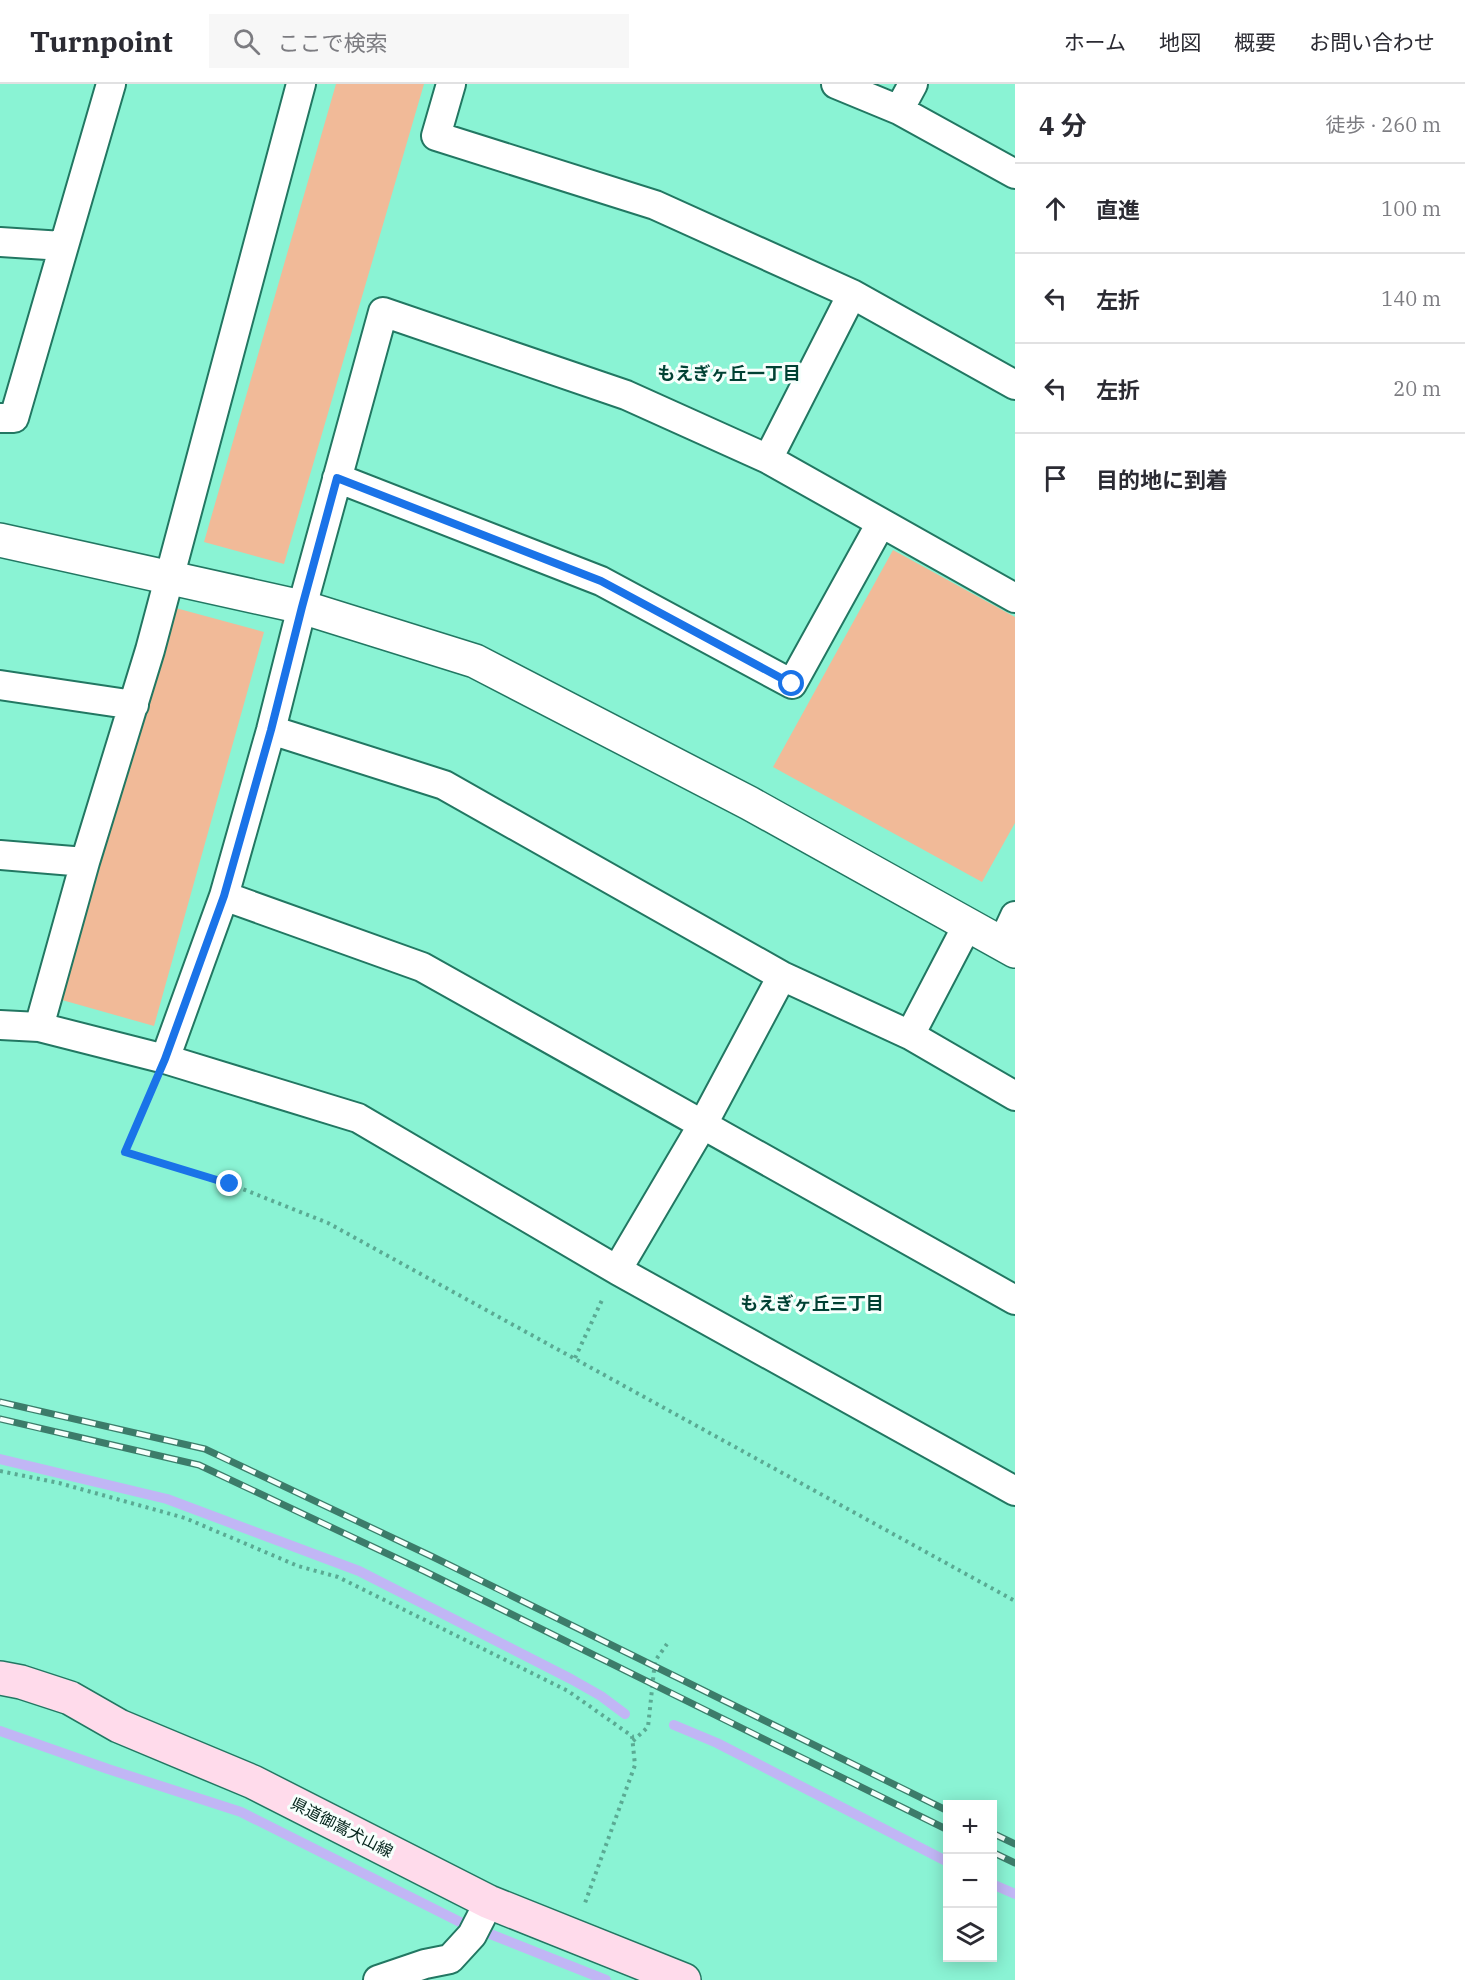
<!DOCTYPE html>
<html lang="ja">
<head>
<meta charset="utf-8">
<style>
	:root { --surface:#fff; --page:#f7f7f7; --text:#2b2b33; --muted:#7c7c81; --line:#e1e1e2 }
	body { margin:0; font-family:"IBM Plex Serif","Noto Sans JP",serif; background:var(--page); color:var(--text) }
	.controls { position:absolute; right:18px; bottom:18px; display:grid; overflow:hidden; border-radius:0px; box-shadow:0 3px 15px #0003 }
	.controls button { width:54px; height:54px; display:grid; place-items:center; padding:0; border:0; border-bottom:2px solid var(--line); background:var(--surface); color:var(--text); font:30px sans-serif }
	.stop { position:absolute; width:18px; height:18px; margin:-14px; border:4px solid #1a73e8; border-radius:50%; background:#fff }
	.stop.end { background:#1a73e8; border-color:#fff; box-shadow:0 2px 6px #0008 }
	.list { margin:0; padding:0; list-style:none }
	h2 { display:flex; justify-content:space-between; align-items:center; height:78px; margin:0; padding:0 24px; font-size:26px }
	h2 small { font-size:20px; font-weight:400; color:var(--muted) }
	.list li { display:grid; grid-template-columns:39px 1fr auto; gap:18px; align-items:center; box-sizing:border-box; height:90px; padding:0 24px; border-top:2px solid var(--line) }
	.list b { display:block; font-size:22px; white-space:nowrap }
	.list em { font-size:20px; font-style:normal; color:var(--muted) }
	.icon { flex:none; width:33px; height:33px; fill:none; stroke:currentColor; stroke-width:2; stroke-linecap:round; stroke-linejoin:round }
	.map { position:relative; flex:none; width:1015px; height:1896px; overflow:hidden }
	header { display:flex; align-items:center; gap:36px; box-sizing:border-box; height:84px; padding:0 30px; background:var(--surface); border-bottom:2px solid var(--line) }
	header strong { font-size:28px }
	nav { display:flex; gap:33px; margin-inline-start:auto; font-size:21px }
	.search { width:420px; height:54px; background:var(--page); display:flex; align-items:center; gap:15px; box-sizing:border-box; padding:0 21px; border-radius:0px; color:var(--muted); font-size:22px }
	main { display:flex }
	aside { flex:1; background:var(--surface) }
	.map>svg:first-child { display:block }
</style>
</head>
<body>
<header>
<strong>Turnpoint</strong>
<div class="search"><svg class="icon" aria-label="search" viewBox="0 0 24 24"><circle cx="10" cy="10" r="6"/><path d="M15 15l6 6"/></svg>ここで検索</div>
<nav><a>ホーム</a><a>地図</a><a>概要</a><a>お問い合わせ</a></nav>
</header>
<main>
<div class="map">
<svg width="1015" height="1896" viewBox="0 0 1015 1896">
	<rect width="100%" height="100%" fill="#8af3d4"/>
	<path fill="#f1ba98" d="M336,0H424L284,480L204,458Z
		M893,466L1015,533V739L982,798L773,683Z
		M172,523L264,548L154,942L62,916Z"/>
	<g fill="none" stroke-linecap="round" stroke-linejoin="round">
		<path stroke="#c1b6f5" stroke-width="10" d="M0,1375L167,1415L359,1487L571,1595L601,1612L625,1630
			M674,1641L717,1659L948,1778
			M0,1647L108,1685L241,1728L460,1838L606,1896
			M992,1800L1015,1810"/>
		<g stroke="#227762" stroke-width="32">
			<path id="minor" d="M451,0L436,52L655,121L852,210L1015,301
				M836,0L899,26L1015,90
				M899,26L913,0
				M0,158L63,162
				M0,334H14L111,0
				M768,375L852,210
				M337,394L601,497L792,600L881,439
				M0,601L134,621
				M271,646L444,701L782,892L910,951L1015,1012
				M0,771L85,778
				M224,812L422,883L1015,1216
				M1002,860L1015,832
				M0,941L39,943L165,975L358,1034L617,1186L1015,1407
				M39,943L85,778L150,566L301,0
				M910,951L967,842
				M165,975L224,812L271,646L302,523L383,228L626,311L768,375L1015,514
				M617,1186L703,1040L782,892
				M378,1896L425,1880L450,1875L472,1851L489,1818"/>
		</g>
		<g stroke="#227762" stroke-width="36">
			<path id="tertiary" d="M0,456L302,523L475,577L749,719L1015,867"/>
		</g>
		<g stroke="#227762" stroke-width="36">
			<path id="secondary" d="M0,1594L21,1598L70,1614L119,1642L253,1698L489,1818L684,1896"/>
		</g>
		<path stroke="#5aaa93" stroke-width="4" stroke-dasharray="3 4.5" stroke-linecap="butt" d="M153,1003L125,1068L230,1100L328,1139L1015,1517
			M575,1274L603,1214
			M0,1387L59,1399L185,1434L298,1482L338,1493L568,1607L632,1652L635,1681L585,1819
			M633,1657L648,1643L655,1577L667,1560"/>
		<use href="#minor" stroke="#fff" stroke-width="28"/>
		<use href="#tertiary" stroke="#fff" stroke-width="33"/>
		<use href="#secondary" stroke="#ffdbeb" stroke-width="33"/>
		<g stroke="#3c7c6a" stroke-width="7">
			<path id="rail" d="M0,1318L205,1365L431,1472L948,1727
				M0,1335L199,1381L424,1487L948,1746
				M992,1749L1015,1760
				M992,1768L1015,1779"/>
		</g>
		<use href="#rail" stroke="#f6fffc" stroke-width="4.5" stroke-dasharray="14" stroke-linecap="butt"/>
	</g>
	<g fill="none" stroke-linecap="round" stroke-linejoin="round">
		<path stroke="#1a73e8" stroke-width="8" d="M230,1100L125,1068L165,975L224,812L271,646L302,523L337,394L601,497L792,600"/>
	</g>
	<g text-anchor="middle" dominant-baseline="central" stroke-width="6" stroke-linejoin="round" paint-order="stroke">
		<g font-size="16" fill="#002118" stroke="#f6fffc">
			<text transform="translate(342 1743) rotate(27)">県道御嵩犬山線</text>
		</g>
		<g font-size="18" font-weight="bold" fill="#004133" stroke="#f6fffc">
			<text x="729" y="289">もえぎヶ丘一丁目</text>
			<text x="812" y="1219">もえぎヶ丘三丁目</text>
		</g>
	</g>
</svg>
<div class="controls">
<button>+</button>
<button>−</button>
<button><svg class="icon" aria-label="layers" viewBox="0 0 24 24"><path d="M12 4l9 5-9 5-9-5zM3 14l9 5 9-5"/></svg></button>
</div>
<div class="stop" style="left:792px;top:600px"></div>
<div class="stop end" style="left:230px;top:1100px"></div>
</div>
<aside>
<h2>4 分<small>徒歩 · 260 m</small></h2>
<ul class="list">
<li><svg class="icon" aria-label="ahead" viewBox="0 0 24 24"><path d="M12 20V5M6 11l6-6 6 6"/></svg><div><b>直進</b></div><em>100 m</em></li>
<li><svg class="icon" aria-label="left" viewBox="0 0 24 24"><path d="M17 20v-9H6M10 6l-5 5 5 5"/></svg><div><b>左折</b></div><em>140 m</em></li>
<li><svg class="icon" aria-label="left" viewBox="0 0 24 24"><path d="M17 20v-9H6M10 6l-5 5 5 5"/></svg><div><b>左折</b></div><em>20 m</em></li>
<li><svg class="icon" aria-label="arrive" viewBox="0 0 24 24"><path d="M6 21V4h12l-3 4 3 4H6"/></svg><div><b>目的地に到着</b></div></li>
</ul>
</aside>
</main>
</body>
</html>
